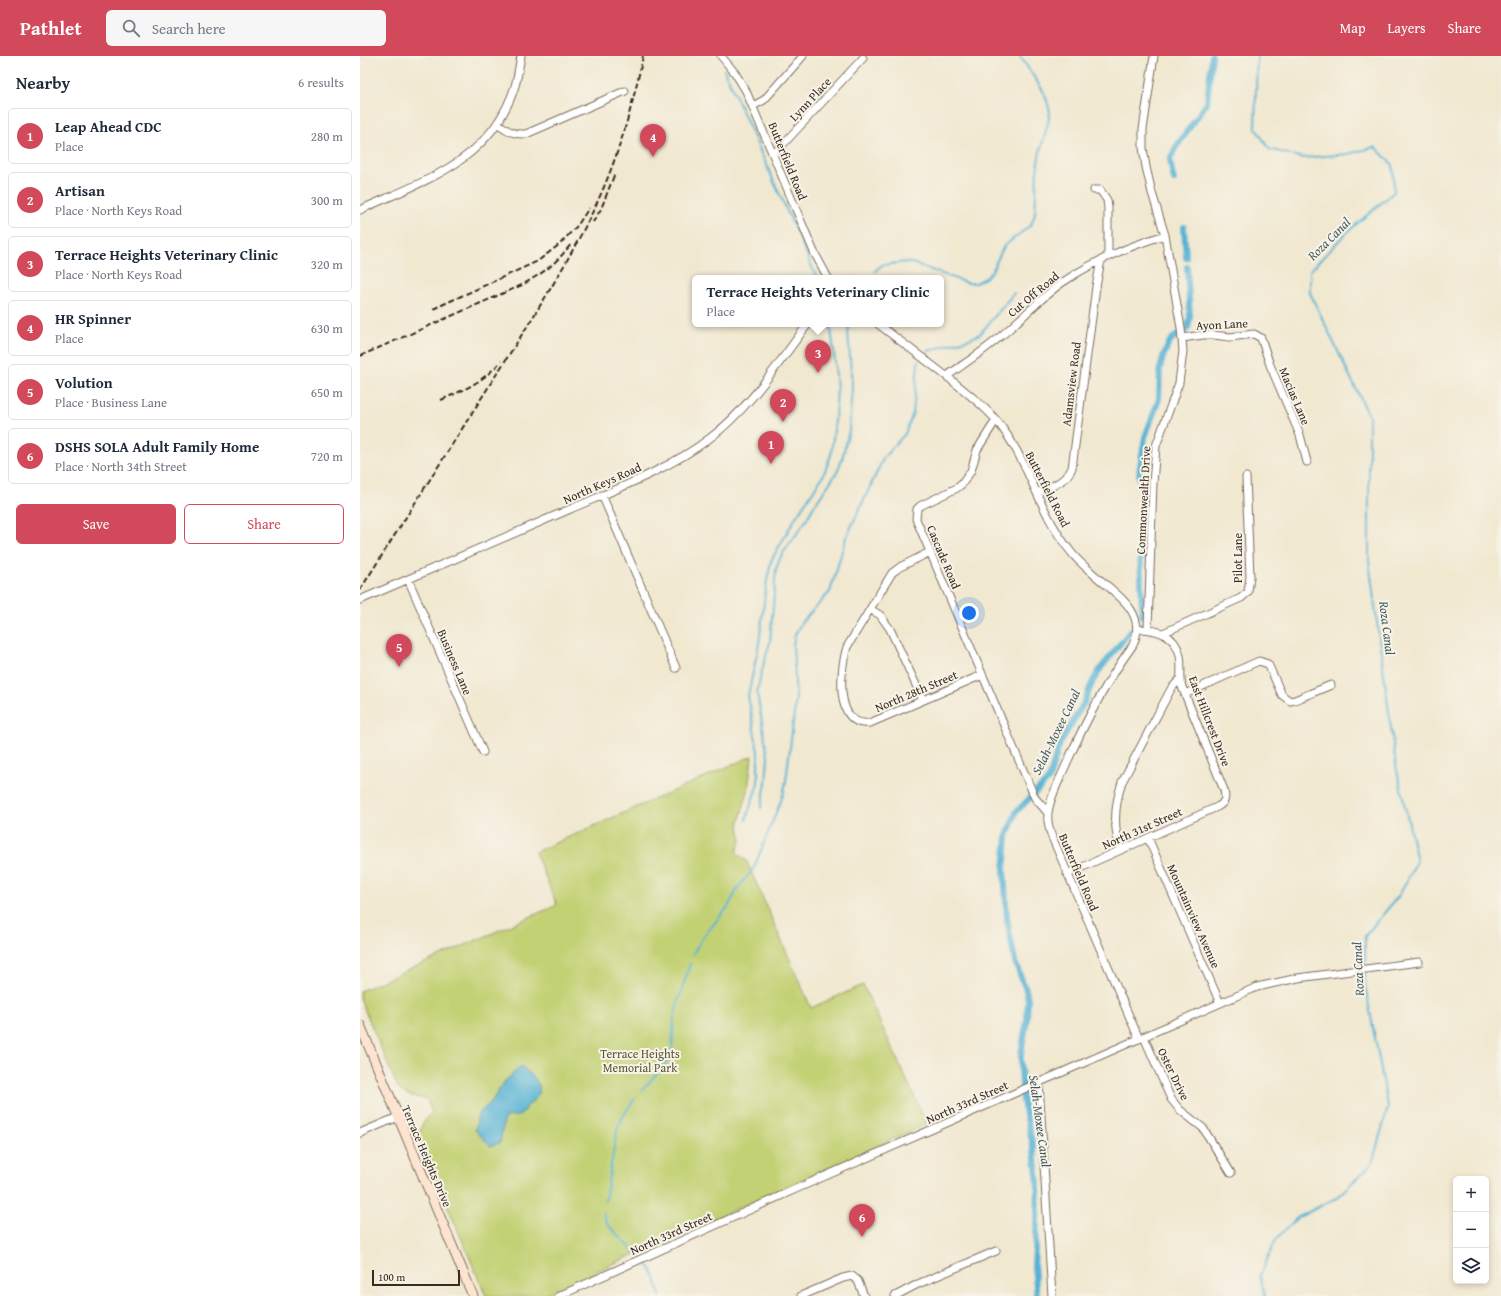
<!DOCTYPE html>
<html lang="en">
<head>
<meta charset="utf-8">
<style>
	:root { --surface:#fff; --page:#f6f6f7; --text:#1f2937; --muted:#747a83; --line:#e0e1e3; --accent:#d1495b }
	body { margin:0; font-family:"Gentium Book Plus",serif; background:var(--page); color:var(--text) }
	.controls { position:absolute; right:12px; bottom:12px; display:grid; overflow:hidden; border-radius:6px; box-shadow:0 2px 6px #0003 }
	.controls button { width:36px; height:36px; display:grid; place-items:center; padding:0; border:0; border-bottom:1px solid var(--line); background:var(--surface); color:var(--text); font:20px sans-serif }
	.scale { position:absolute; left:12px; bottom:10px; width:88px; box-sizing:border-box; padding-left:4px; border:2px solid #3b2a1e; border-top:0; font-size:11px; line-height:14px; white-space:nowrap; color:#3b2a1e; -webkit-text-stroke:3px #f7f3e8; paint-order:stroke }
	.you { position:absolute; left:609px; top:557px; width:14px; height:14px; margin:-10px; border:3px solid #fff; border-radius:50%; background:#1a73e8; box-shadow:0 0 0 6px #1a73e833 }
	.badge { display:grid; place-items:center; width:26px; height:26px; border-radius:50%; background:var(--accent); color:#fff; font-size:13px; font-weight:700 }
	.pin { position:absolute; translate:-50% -33px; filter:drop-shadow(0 1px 2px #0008) }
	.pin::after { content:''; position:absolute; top:21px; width:14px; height:12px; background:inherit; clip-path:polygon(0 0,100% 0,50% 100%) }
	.popup { position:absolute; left:332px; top:219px; width:252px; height:52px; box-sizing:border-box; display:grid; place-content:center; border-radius:6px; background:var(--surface); filter:drop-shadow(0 1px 3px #0005); font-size:13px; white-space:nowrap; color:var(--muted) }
	.popup b { font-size:15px; color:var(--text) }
	.popup::after { content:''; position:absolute; left:50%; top:100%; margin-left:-8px; border:8px solid transparent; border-top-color:var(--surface) }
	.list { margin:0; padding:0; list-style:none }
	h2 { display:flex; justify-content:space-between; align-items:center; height:52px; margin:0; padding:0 16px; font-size:17px }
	h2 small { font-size:13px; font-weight:400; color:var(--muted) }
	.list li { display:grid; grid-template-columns:26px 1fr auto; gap:12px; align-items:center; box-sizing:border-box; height:56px; margin:0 8px 8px; padding:0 8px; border:1px solid var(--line); border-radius:6px }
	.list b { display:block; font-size:15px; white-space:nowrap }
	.list p { margin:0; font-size:13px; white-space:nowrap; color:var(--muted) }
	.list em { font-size:13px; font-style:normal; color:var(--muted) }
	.actions { display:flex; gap:8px; padding:12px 16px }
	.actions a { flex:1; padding:9px 0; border:1px solid var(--accent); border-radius:6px; text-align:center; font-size:14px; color:var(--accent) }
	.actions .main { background:var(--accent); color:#fff }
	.icon { flex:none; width:22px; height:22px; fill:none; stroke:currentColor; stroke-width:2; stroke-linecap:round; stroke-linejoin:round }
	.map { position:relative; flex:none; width:1141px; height:1240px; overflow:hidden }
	header { display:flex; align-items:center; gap:24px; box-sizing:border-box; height:56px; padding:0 20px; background:var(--accent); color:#fff }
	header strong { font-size:19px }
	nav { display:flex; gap:22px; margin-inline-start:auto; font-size:14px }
	.search { width:280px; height:36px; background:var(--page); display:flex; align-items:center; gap:10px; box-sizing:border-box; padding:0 14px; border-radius:6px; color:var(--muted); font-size:15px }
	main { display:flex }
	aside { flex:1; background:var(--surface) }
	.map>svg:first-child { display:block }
</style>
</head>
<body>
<header>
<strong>Pathlet</strong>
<div class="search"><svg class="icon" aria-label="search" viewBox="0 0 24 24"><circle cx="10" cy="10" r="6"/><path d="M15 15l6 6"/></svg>Search here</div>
<nav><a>Map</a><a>Layers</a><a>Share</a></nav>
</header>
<main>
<aside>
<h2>Nearby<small>6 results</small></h2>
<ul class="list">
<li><span class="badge">1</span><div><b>Leap Ahead CDC</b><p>Place</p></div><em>280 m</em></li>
<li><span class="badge">2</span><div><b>Artisan</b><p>Place · North Keys Road</p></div><em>300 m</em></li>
<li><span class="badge">3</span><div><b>Terrace Heights Veterinary Clinic</b><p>Place · North Keys Road</p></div><em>320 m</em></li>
<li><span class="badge">4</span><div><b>HR Spinner</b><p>Place</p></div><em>630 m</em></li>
<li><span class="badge">5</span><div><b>Volution</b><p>Place · Business Lane</p></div><em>650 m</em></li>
<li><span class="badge">6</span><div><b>DSHS SOLA Adult Family Home</b><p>Place · North 34th Street</p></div><em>720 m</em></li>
</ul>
<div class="actions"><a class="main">Save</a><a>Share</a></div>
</aside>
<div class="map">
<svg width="1141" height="1240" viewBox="0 0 1141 1240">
	<rect width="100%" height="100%" fill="#f7f3e8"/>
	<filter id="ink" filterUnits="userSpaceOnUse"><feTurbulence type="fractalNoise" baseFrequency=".025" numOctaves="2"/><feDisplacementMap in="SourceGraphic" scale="8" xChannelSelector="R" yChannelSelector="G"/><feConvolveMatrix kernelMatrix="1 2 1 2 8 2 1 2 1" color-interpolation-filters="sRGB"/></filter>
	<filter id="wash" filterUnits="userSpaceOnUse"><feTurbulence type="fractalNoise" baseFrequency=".012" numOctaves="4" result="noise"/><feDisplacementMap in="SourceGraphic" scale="16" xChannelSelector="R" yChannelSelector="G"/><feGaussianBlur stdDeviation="0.9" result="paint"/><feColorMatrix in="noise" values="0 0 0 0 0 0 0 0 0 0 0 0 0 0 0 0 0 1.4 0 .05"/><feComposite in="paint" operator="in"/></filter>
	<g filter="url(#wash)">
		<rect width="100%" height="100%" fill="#f1e8d0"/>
		<path fill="#c3d174" stroke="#7f7e49" d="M392,700L388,735L379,766L381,785L376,796L387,806L451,952L503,929L567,1068L181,1240H126L59,1084C59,1071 64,1065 72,1056L66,1042C55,1042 46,1040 38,1032L0,943V935L197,849L175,796Z"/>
		<path fill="#57b3d5" stroke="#496e7a" d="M161,1010C178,1023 190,1035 166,1051C163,1062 155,1060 145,1061L140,1087L130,1090L115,1074L118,1058L130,1047L145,1025Z"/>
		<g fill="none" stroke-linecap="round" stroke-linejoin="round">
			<path stroke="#57b3d5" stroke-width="2" d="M897,0L895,71L909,93L943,102L988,98L1015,91L1033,109L1034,136L985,178L950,215V237L1009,360V505L1036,710L1057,805L1040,838L1005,880V911
				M364,14L457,222
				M515,215L522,209L546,206L555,208L607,227H616L627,221L632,215L644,190L671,169L675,158L677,116L679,100L689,63L690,55L686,42L682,33L660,0
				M565,298L568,295L609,283L620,278L654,237
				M401,752L406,727L408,701L397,637L401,618L410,586L416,513L421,500L445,466L454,450L477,416L482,403L489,375L492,330L488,275L490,268
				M386,764L398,727V696L388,640L399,588L406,530L411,505L434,464L463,420L471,399L475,365L477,334L474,294L470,268
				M333,898L343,881L368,851L378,832L394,812L423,739L426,725L436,642L433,589L435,579L441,567L470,536L486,482L524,401L545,378L553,357L558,307L559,305
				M282,1034L304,1010L312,996L314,962L318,946L330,908
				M245,1145L257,1074L262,1062L275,1042
				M243,1156L246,1165L249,1170L278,1199
				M285,1206C295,1216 297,1227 300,1240
				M905,1240L900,1220L916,1183L937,1162L976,1142L1012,1108L1028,1051L1005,929V916"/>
			<path stroke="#57b3d5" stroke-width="6" d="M814,124L812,116L810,103L816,91L847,47L852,0
				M824,171L826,202
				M782,560L780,488L784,446L779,420L780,409L785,381L799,343L800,313L803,301L809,287L813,282L828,272L830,261L827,211
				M677,1240L674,1210L677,1166L678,1127L674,1095L663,1044L661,1011V997L667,964L668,943L666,934L655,906L647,863L644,814L647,780L656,756L689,723L700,687L724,647L733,625L741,612L771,574"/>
		</g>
	</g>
	<g filter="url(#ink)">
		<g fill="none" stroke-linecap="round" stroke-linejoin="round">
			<g stroke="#7b6c5c" stroke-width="9">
				<path id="street" d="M361,0L375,17L386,35L454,196L468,222
					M393,50L404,44L443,0
					M137,67C147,74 153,79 166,78L265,35
					M414,98L503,2
					M734,134H740L747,144L748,152V201
					M0,154C65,124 131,106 155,30C158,20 159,10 161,0
					M518,268C544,288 570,307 595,327C610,339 624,350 636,364C669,403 678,456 711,496C716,503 723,509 730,515C751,535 789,554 773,589C745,627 724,668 705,711C699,725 690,741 688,757C687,765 689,773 692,781L779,983
					M822,282L843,279H853L870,281L894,278L901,282L910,309L940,379L947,406
					M587,320C605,307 624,295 641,280C662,263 680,242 703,226C734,205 769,190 805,179
					M636,364L617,394L611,415L602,428L597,432L560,450L557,453L556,463L675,742L688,757
					M677,437C690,431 706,426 712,412L736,231L741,204
					M242,439L316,612
					M570,496L540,511L532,517L487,591C480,613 474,672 510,667L622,619
					M48,523L123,696
					M0,544C69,514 138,484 208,454C254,434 310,413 350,382C390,352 418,307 448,268
					M510,553L520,559L530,573L563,644
					M788,573L793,427L796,390L819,327L823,295L821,272L805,179L792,137L786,111L783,92V73L794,0
					M803,577L881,542L888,536L890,521L886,421
					M825,638L899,605L908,608L922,639L930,645L935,644L971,629
					M788,782L860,947
					M761,793C752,771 755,748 762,726L811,633L820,623
					M707,818L857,751C865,747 866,743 864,734L822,631C819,619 823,607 819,596C813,577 795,573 778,573
					M784,981L811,1043L820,1054L843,1072L871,1117
					M679,1027L692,1240
					M0,1077L38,1061
					M199,1240L438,1132L897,931L938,922L1059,906
					M441,1240L483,1222L492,1220L498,1225L504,1240
					M535,1240L558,1228L636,1195"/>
			</g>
			<g stroke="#7b6c5c" stroke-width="11">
				<path id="secondary" d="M0,969L113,1240"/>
			</g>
			<use href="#street" stroke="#fff" stroke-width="7"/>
			<use href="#secondary" stroke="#fde4d1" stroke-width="9"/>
			<path stroke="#3b2a1e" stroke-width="2" stroke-dasharray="6 3" stroke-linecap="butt" d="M233,166L241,153L255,117
				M73,253L178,205L200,188L217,170L229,152
				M0,300L162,229C184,216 195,209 211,188
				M81,344C106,333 123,326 141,305
				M0,534C41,469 83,403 124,338C160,281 198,225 228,165C255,113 271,57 283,0"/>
		</g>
	</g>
	<g text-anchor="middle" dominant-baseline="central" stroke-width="4" stroke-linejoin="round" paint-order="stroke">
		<g font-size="12" fill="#3b2a1e" stroke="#f7f3e8">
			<text transform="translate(450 43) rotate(-47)">Lynn Place</text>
			<text transform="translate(428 105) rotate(68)">Butterfield Road</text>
			<text transform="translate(673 238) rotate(-40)">Cut Off Road</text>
			<text transform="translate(862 268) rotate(-3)">Ayon Lane</text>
			<text transform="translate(711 328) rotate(-83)">Adamsview Road</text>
			<text transform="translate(935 340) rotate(67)">Macias Lane</text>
			<text transform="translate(242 427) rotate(-24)">North Keys Road</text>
			<text transform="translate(688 433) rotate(63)">Butterfield Road</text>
			<text transform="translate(783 444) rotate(-87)">Commonwealth Drive</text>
			<text transform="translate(584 501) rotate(67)">Cascade Road</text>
			<text transform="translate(877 502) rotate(-90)">Pilot Lane</text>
			<text transform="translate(95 606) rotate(67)">Business Lane</text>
			<text transform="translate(556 635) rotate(-23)">North 28th Street</text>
			<text transform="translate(850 665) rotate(69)">East Hillcrest Drive</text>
			<text transform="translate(782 772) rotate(-24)">North 31st Street</text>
			<text transform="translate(719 816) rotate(67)">Butterfield Road</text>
			<text transform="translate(834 860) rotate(66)">Mountainview Avenue</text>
			<text transform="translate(814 1018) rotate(64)">Oster Drive</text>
			<text transform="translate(607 1046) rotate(-24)">North 33rd Street</text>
			<text transform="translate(67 1100) rotate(67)">Terrace Heights Drive</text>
			<text transform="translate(311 1177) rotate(-24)">North 33rd Street</text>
		</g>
		<g font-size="12" fill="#5d5434" stroke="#f7f3e8">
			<text x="280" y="997">Terrace Heights<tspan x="280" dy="14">Memorial Park</tspan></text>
		</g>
		<g font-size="13" font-style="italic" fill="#455a5e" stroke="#f7f3e8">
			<text transform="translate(969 183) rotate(-45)">Roza Canal</text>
			<text transform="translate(1027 572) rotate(83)">Roza Canal</text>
			<text transform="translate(696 676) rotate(-64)">Selah-Moxee Canal</text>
			<text transform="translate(998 913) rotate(-93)">Roza Canal</text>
			<text transform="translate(680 1065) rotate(82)">Selah-Moxee Canal</text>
		</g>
	</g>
</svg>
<div class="controls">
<button>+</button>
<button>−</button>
<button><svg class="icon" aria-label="layers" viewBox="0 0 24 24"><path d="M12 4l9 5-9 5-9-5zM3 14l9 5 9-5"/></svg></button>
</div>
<div class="scale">100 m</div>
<div class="you"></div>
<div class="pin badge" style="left:411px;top:408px">1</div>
<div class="pin badge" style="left:423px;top:366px">2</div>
<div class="pin badge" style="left:458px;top:317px">3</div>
<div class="popup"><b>Terrace Heights Veterinary Clinic</b>Place</div>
<div class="pin badge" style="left:293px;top:101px">4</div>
<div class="pin badge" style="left:39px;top:611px">5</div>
<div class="pin badge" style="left:502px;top:1181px">6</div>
</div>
</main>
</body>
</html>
